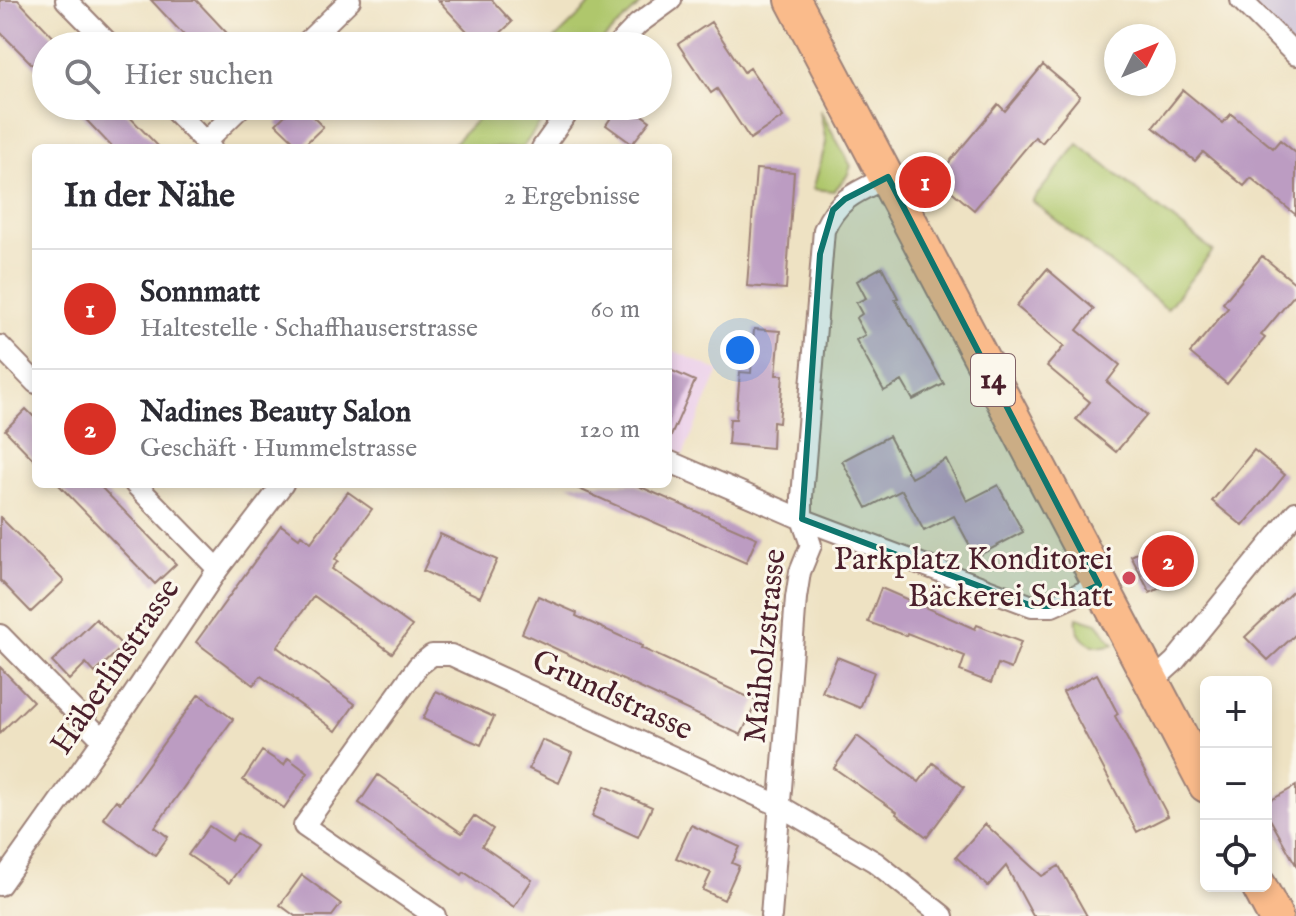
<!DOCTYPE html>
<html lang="de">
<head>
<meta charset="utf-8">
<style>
	:root { --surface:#fff; --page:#f2f2f3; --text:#2b2b33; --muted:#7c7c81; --line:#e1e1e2; --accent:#d93025 }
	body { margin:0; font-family:"IM FELL English",serif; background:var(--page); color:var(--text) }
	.controls { position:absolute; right:24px; bottom:24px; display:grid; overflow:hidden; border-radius:12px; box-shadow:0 4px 12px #0003 }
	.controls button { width:72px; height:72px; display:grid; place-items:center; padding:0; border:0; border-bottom:2px solid var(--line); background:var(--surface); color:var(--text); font:40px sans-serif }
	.compass { position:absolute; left:1104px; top:24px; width:72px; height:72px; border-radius:50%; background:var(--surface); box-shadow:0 4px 12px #0003; rotate:47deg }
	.you { position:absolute; left:740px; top:350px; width:28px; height:28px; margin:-20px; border:6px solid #fff; border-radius:50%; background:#1a73e8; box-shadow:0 0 0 12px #1a73e833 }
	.badge { display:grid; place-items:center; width:52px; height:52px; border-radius:50%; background:var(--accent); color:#fff; font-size:26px; font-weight:700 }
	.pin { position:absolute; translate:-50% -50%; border:4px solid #fff; box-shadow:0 2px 8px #0006 }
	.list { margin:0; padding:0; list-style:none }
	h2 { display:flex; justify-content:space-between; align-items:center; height:104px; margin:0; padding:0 32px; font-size:34px }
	h2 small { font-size:26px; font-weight:400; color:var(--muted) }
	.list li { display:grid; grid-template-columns:52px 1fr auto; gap:24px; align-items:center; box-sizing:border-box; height:120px; padding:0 32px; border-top:2px solid var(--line) }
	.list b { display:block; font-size:30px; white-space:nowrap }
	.list p { margin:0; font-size:26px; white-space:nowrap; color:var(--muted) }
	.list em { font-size:26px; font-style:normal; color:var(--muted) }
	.icon { flex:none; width:44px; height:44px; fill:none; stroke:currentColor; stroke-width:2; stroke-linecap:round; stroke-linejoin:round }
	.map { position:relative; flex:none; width:1296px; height:916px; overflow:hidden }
	.search { position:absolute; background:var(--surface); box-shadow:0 4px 12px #0003; left:32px; top:32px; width:640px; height:88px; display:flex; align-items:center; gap:20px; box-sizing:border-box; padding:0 28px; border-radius:44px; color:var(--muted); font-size:30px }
	.panel { position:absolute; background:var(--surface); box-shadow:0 4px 12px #0003; left:32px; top:144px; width:640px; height:344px; border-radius:12px }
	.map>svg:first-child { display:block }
</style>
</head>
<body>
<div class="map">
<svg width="1296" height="916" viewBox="0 0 1296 916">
	<rect width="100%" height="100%" fill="#fbf7ec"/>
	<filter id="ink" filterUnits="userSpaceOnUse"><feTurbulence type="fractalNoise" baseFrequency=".0125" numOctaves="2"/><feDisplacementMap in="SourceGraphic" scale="16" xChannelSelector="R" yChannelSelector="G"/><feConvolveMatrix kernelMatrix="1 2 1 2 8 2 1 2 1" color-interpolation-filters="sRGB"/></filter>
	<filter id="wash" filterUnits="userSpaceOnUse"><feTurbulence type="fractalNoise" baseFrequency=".006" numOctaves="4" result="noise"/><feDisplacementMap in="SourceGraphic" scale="32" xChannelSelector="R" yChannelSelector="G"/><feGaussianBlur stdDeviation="1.8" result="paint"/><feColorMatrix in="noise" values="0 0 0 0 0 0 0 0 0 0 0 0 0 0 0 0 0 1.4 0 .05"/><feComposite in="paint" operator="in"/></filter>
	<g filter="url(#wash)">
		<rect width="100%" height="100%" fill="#eee2c3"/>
		<path fill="#ecd1ea" d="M668,348L719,371L683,455L668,448Z"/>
		<path fill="#cbbfd5" d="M1241,0H1296V55Z"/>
		<path fill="#afc76c" stroke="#7c734c" stroke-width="2" d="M595,0H645L596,46H548Z
			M490,106H553L522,148H449Z
			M820,110L851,166L847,176L834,191L813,189L826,143Z
			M1078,144L1213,251L1167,309L1032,201Z
			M1077,617L1097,623L1114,644C1093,651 1074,640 1077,617Z"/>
		<g id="blocks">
			<path fill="#bc9cc2" d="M0,0H18L62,46H46V78L0,32Z
				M151,0H196L239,46H194Z
				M438,0H492L512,22L487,46H481Z
				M711,22L744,72L750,68L783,117L750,139L717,89L711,93L678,44Z
				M1043,65L1080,96L1042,143L1035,137L974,210L936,178L998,104L1005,111Z
				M1183,90L1223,123L1231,114L1273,148L1280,140L1296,153V215L1251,178L1244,186L1203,152L1195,161L1153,127Z
				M73,106H119L160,148H113Z
				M294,106H302L323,127L301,148L276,124Z
				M619,106H629L650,121L632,144L606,125Z
				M756,169L794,172L786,289L747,286Z
				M1262,256L1296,284V293L1261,335L1265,338L1227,384L1190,353L1228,308L1223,303Z
				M882,267L898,298L895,299L944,384L913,400L902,381L884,391L856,340L865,335L856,318L862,314L856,303L866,298L857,281Z
				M1047,269L1094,309L1077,330L1120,365L1107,382L1147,415L1116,452L1076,419L1090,402L1047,366L1064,346L1016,306Z
				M754,329L780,331L776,375H783L779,423L773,422L772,448L728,444L730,419H736L740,372L751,373Z
				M668,369L695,381L668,443Z
				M26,409L36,419V462L5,430Z
				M889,436L911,478L946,459L967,501L998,485L1023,532L976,557L954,516L924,531L902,490L867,508L842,461Z
				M1254,450L1285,475L1243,526L1212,501Z
				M58,484H98L176,564L155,584Z
				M568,484H634L757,538L746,563Z
				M348,492L372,509L335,559L338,561L332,569L412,626L392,653L314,596L277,647L355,704L336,731L261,676L253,685L196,642L281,525L299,538L301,535L311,542Z
				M0,517L64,581L31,612L0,580Z
				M440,534L497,560L480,597L423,571Z
				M1170,537L1189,574L1150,593L1131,556Z
				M881,588L975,629L977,625L1021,642L1011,669L998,664L991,683L960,671L965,656L907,633L906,636L868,622Z
				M1296,588V634L1268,660L1245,637Z
				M538,596L577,613L576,616L642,646L641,648L757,701L741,735L522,633Z
				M96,619L123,646L95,673L86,663L69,680L52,662Z
				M837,657L874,672L860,708L822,692Z
				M0,667L33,701L0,733Z
				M1097,674L1118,714L1115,716L1168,816L1137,832L1063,692Z
				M436,691L494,717L481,745L423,719Z
				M199,694L233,719L155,827L168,837L155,855L103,818L116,800L120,803Z
				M857,736L919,782L933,763L964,787L927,837L896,814L897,812L834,768Z
				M542,740L572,753L559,783L529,769Z
				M262,751L284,765L288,758L308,773L284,808L243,780Z
				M378,775L462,833L474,816L493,829L482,846L532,880L514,907L464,872L462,875L359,803Z
				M605,786L652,807L638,837L592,816Z
				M1296,786V865L1266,812V803Z
				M985,824L1042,876L1059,866L1087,916H1033L1006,866L988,886L956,857Z
				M691,825L740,847L732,863L739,866L724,900L703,890L711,873L676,858Z
				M209,826L231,841L237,833L256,846L229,883L188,855Z
				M302,875L341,904L332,916H295L280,905Z"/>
		</g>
	</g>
	<g filter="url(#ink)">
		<use href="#blocks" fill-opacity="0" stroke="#9c8077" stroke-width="2"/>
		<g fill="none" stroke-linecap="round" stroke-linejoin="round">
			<g stroke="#9c8077" stroke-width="24">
				<path id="street" d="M66,0L111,46
					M1241,0L1296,55
					M303,46L350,0
					M617,46L638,24L671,0
					M170,106L211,148
					M205,142L242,106
					M542,148L572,106
					M0,346L36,383
					M668,461L802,519L1032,606H1052L1099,585
					M135,484L218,569
					M0,635L103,740
					M1150,679L1164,671L1174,662L1296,512
					M0,885L103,740L218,569L283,484
					M435,916L304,826L418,666L432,655H451L780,806L875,862L943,916
					M771,916L796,598L800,572L811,545L802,519V497L824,230C839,197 857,192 888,177"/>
			</g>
			<g stroke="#9c8077" stroke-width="38">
				<path id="primary" d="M793,0L1206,785
					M1259,886L1275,916"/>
			</g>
			<use href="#street" stroke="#fff" stroke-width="20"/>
			<use href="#primary" stroke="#fabb8b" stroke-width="34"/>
		</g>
	</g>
	<path fill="#0f766e" fill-opacity="0.2" stroke="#0f766e" stroke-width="6" stroke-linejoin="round" d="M888,177L1099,585L1052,606H1032L802,519L820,254L833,210L845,199Z"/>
	<circle fill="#d1495b" stroke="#fbf7ec" stroke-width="3" cx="1129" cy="578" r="8"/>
	<g text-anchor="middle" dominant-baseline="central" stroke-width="6" stroke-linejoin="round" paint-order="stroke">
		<rect fill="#fbf7ec" stroke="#7f6065" stroke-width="2" x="971" y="354" width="44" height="52" rx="6"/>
		<g font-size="30" font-weight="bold" fill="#4a1f2b">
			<text x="993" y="380">14</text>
		</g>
		<g font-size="32" fill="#4a1f2b" stroke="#fbf7ec" text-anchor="end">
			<text x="1113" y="560">Parkplatz Konditorei<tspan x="1113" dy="37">Bäckerei Schatt</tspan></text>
		</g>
		<g font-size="32" fill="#4a1f2b" stroke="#fbf7ec">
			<text transform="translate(766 646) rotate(-84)">Maiholzstrasse</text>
			<text transform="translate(116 667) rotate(-56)">Häberlinstrasse</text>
			<text transform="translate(612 696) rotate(25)">Grundstrasse</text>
		</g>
	</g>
</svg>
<div class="controls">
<button>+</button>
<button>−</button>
<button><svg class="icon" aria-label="locate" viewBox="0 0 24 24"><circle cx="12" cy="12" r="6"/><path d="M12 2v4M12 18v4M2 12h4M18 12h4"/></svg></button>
</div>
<svg class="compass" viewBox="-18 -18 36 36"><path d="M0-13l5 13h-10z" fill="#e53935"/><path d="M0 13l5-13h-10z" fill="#7c7c81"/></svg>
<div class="you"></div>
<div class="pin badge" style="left:925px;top:182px">1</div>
<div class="pin badge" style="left:1168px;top:561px">2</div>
<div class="search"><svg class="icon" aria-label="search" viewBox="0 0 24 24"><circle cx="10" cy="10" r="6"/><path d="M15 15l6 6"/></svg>Hier suchen</div>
<section class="panel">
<h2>In der Nähe<small>2 Ergebnisse</small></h2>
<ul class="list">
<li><span class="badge">1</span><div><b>Sonnmatt</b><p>Haltestelle · Schaffhauserstrasse</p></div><em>60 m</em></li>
<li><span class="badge">2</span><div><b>Nadines Beauty Salon</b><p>Geschäft · Hummelstrasse</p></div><em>120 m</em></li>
</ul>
</section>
</div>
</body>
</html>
